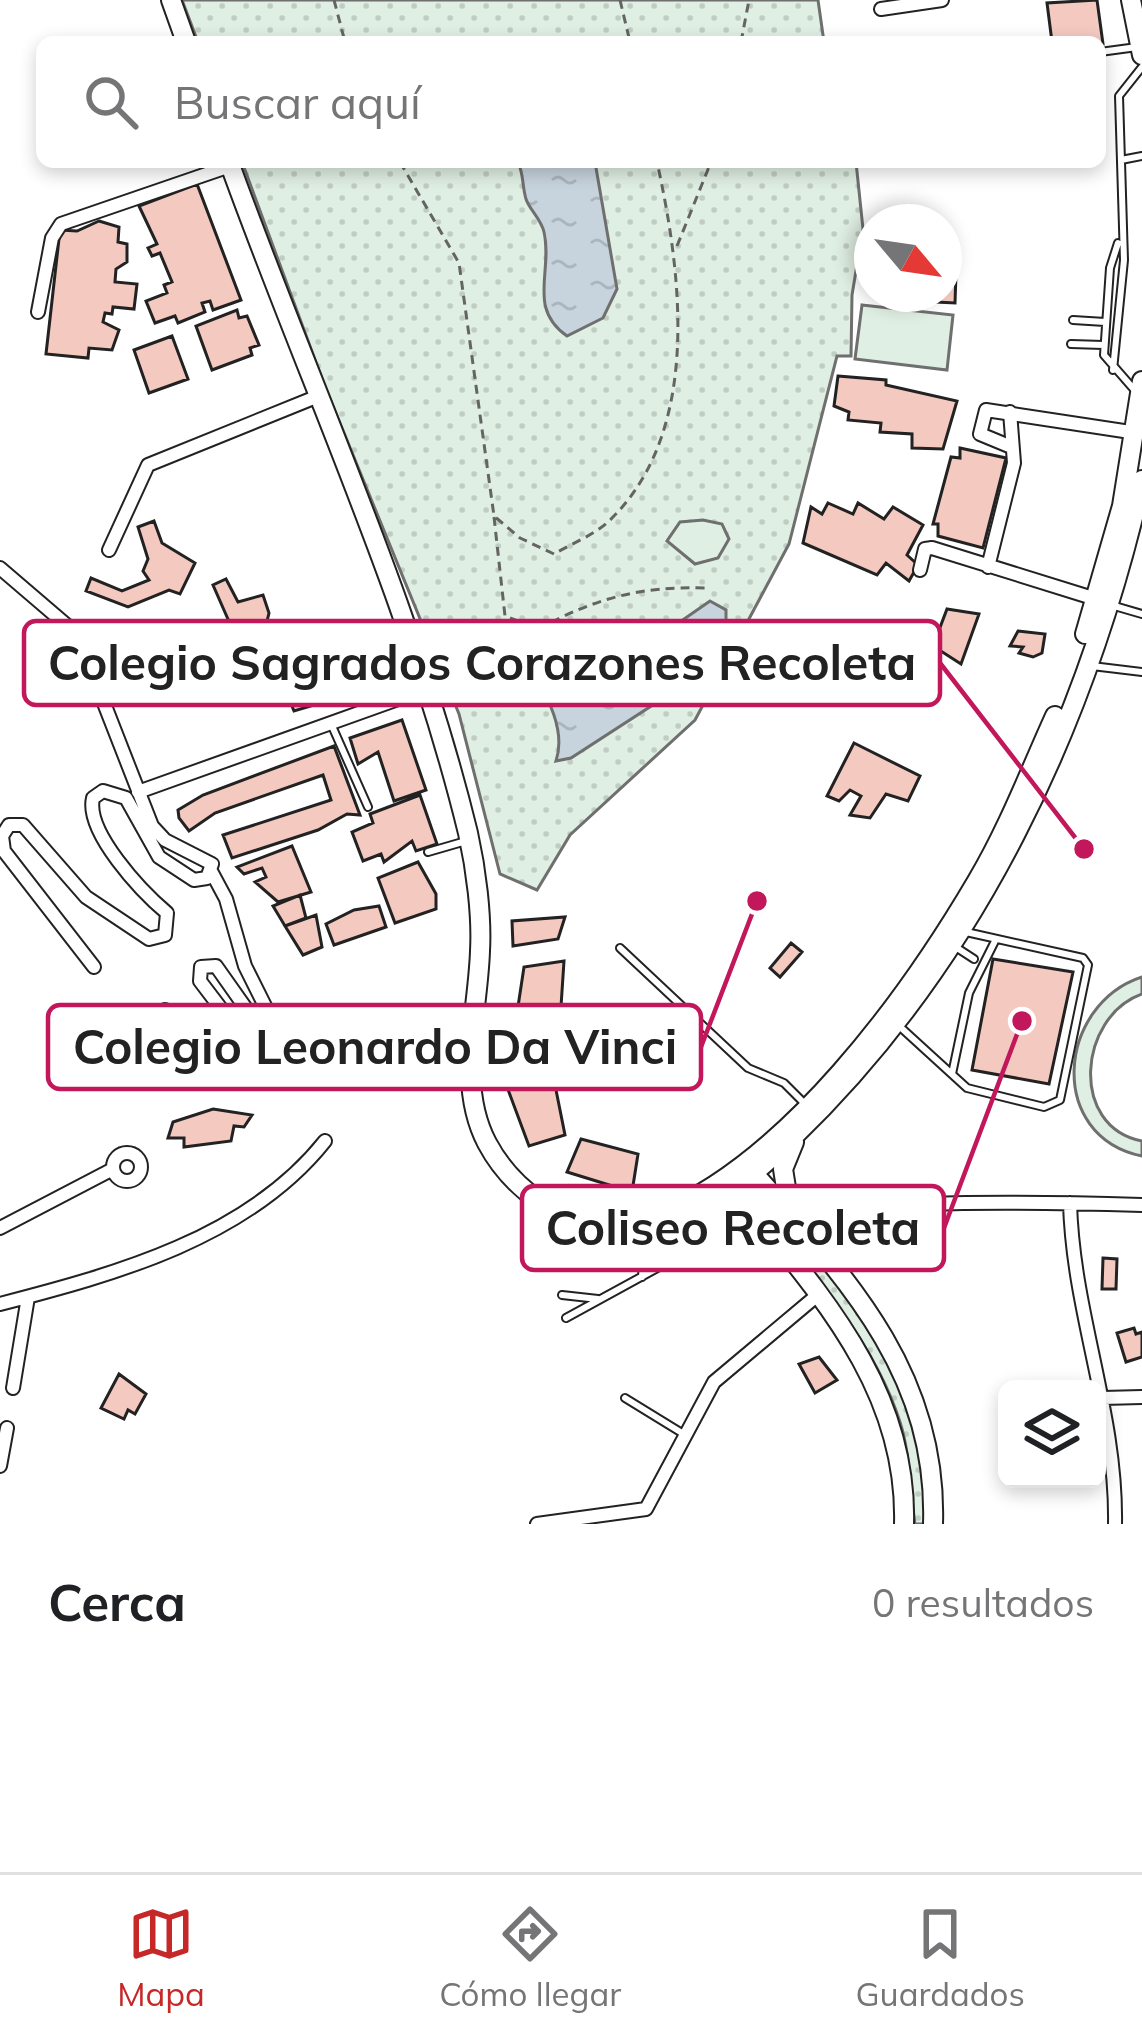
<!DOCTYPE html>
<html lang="es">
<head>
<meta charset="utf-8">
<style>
	:root { --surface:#fff; --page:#f2f2f2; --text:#202124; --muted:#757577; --line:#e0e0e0; --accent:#c62828 }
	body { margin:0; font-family:Mulish,sans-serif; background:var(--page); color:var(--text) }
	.controls { position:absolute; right:36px; bottom:36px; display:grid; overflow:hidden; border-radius:18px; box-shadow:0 6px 18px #0003 }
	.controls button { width:108px; height:108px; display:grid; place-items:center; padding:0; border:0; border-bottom:3px solid var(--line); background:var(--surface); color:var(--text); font:60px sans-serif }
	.compass { position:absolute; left:854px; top:204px; width:108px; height:108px; border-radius:50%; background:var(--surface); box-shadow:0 6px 18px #0003; rotate:119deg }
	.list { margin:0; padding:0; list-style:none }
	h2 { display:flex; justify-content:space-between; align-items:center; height:156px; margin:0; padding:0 48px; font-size:51px }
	h2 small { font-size:39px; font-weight:400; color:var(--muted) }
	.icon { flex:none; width:66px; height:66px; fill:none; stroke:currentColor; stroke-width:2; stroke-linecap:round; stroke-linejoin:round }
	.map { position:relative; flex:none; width:1142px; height:1524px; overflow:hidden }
	.search { position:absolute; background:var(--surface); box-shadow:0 6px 18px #0003; left:36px; right:36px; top:36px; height:132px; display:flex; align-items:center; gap:30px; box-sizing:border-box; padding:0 42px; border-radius:18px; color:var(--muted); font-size:45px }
	.sheet { height:348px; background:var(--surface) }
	nav { display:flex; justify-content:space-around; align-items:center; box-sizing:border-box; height:168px; border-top:3px solid var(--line); background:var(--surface); font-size:33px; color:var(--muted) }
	nav a { display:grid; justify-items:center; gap:6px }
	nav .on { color:var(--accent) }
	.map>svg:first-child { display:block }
</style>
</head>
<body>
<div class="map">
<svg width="1142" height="1524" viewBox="0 0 1142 1524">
	<defs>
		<pattern id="grass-dots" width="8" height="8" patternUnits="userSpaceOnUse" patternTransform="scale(3)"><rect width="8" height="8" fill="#e0efe3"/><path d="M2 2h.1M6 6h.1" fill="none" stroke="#c0cdc2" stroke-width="1.8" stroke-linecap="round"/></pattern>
		<pattern id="water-ripples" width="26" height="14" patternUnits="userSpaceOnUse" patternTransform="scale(3)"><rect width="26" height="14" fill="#c7d3dd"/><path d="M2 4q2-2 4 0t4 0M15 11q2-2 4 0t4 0" fill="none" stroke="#abb5bd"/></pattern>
	</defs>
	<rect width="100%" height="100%" fill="#fff"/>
	<path fill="url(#grass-dots)" stroke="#6f6f6f" stroke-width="3" d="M182,0H818L824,42H198Z
		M242,162H856L863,229L852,295L851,356H837L789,544L695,720L570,835L537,890L500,874L459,714L324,384Z
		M762,1196C829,1272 900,1349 924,1450C930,1473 926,1501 926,1524H915C910,1491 910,1453 900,1422C873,1338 810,1270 754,1205Z"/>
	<path fill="#e0efe3" stroke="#6f6f6f" stroke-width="3" d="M862,305L953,315L947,370L855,359Z
		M703,520L722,524L729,539L718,558L695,564L667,541L680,522Z
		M1142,977V994C1078,1017 1069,1127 1142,1141V1156C1046,1136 1057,1005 1142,977Z"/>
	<path fill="url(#water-ripples)" stroke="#6f6f6f" stroke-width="3" d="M518,162H595L617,289L603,318L567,336C527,308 553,272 544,232C541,219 529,209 526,199C522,186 524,175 518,162Z
		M710,601L726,610V644L679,688L571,758L556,761C565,734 552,705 538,682C546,650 578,626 613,632C627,634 637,641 651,642Z"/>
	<path fill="#f3c9c0" stroke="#222" stroke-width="3" d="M1097,0L1103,44L1052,42L1047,3Z
		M197,184L241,300L213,310L210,301L202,303L205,312L178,323L175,316L155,323L146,301L167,293L164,285L172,282L160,253L152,256L148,248L157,244L139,206Z
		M99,221L119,227L118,242L127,244V262L116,269L115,282L137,284L134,309L113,307L112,314L105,313L103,322L119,330L112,350L89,348L88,358L46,354L60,230L77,231Z
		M944,273H956L955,303L936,302V294H944Z
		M237,310L239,318L247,316L259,345L250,348L252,355L212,370L196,326Z
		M172,336L188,379L149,393L134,350Z
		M838,376L886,380V385L957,401L943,449L912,448V434L880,432L881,423L848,420L849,412L834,406Z
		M960,448L1006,458L983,548L938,536V524H933L951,457L960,458Z
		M828,503L853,514L858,503L884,519L893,507L923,525L907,555L918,565L909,581L886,563L877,575L803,543L811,507L822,514Z
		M154,521L162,543L195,563L180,594L169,590L128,607L86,591L91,578L122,591L149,580L143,571L148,559L138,527Z
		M226,579L238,602L263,595L269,613L264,633L238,642L213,585Z
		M947,609L979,614L961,664L933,646Z
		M1018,631L1045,634L1042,653L1033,657L1019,653L1023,647L1010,646Z
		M373,662L382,685L294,711L287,694Z
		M402,720L426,790L394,801L378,752L358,764L350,738Z
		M854,743L920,776L908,801L886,794L870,818L850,815L861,796L850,790L839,801L827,796Z
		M334,746L360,815L347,814L318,830L232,858L223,835L331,800L323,775L215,813L189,831L179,818L178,810L203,795Z
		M420,795L437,844L416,851L412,841L384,862L381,854L363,861L352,832L373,823L370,814Z
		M292,846L311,892L278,902L255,882L266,877L262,868L244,874L237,867Z
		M418,862L436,894V909L395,923L378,878Z
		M300,895L306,918L285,926L273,906Z
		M379,906L386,927L334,945L326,924L354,910Z
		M316,915L322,947L303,955L285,926Z
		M565,917L558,939L513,946L512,921Z
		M791,943L802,952L780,977L770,968Z
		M993,959L1073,972L1049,1084L972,1070Z
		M564,961L559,1037L514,1033L524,967Z
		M551,1065L565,1135L529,1146L503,1076Z
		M213,1109L252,1115L244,1127L234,1126L231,1141L184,1147V1138H168L173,1122Z
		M581,1139L638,1154L632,1192L567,1172Z
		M1103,1258L1117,1259L1116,1289H1102Z
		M1134,1328L1136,1334L1142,1332V1357L1126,1362L1117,1333Z
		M819,1357L837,1380L815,1393L799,1364Z
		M119,1374L146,1394L135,1414L128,1410L124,1419L101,1408Z"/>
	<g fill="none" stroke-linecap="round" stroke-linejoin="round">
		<g stroke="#222" stroke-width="10">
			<path id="lane" d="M1100,52L1137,47
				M1121,160L1142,156
				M1118,243L1110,268L1104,355L1138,394
				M1073,320L1105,322
				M1071,344L1103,345
				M1113,370L1124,260L1119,96L1142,67
				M1111,605L1142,614
				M1092,666L1142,672
				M332,726L368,807
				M428,852L466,841
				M954,946L974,959
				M620,948L748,1068L784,1083L806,1105
				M898,1025L967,1088L1044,1107L1060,1100L1088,965L1083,958L966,932
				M952,1074L969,993L995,941
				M642,1277L645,1233
				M562,1295L598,1299
				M566,1318L716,1236
				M625,1398L682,1433"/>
		</g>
		<g stroke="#222" stroke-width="16">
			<path id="street" d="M881,9L942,0
				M38,312L52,238L61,224L230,166
				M1009,446L980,434L986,410L1137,433
				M109,550L148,465L316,397
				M988,567L1014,463L1010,412
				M0,568L77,634L152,826L165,840L212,864L207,878L194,880L159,857L126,798L103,791L93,798C85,832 142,892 167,913L165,935L149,939L86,897L23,825H9L2,836L4,851L94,967
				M920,570L925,549L932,548L1096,599
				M138,792L426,689
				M165,1010L222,1043L235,1037V1027L200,981L201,967L216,966L259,1027L272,1020L245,966L226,899L211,871
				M113 1167a14 14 0 1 1 28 0a14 14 0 1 1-28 0Z
				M1070,1203C1073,1314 1117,1413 1115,1524
				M792,1223C840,1196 1075,1203 1142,1205
				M0,1228L113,1169
				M826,1255L831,1229L850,1213
				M0,1304C116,1274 248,1238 325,1141
				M13,1388L28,1297
				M1103,1398L1142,1397
				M0,1466L7,1428
				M646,1509L714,1382L820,1293
				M537,1524L646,1509"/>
		</g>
		<g stroke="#222" stroke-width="22">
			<path id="secondary" d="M171,0L186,42
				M1131,0L1142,55
				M229,162C309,384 412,603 468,833C476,869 482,915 480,951C478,1013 456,1084 487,1143C512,1190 563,1226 616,1229C690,1232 743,1185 793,1137C976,961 1086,726 1142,480
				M1085,634L1122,506L1142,381
				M748,1167C843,1274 938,1371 933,1524
				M729,1181C811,1285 908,1382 904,1524
				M659,1215C789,1161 907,1000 977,881C1008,829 1030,771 1055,716
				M791,1219L783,1169L794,1142"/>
		</g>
		<path stroke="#646464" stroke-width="3" stroke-dasharray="9 6" stroke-linecap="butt" d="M334,0L345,42
			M620,0L630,42
			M741,42L749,0
			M400,162L459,263L494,516L520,538L554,554C571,544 594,535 609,521C702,432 682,275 657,162
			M677,246L711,162
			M494,517L505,616L539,629C595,598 641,586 706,588"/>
		<use href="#lane" stroke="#fff" stroke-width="6"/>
		<use href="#street" stroke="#fff" stroke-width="12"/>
		<use href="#secondary" stroke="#fff" stroke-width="18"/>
	</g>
	<path fill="none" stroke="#c2185b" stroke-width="4.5" d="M1084 849L940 663M757 901L701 1047M1022 1021L944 1228"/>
	<g fill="#c2185b" stroke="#fff" stroke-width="4.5">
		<circle cx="1084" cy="849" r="12"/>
		<circle cx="757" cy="901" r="12"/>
		<circle cx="1022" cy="1021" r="12"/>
	</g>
	<g fill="#fff" stroke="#c2185b" stroke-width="4.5">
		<rect x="24" y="621" width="916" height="84" rx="12"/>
		<rect x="48" y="1005" width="653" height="84" rx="12"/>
		<rect x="522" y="1186" width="422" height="84" rx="12"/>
	</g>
	<g font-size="48" text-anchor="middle" font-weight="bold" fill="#222">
		<text x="482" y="680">Colegio Sagrados Corazones Recoleta</text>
		<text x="375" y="1064">Colegio Leonardo Da Vinci</text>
		<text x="733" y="1245">Coliseo Recoleta</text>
	</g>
</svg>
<div class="controls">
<button><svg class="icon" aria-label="layers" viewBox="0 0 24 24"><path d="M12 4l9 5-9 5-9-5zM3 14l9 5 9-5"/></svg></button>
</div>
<svg class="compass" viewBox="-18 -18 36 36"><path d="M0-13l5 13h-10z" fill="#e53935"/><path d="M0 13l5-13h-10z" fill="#757577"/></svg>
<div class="search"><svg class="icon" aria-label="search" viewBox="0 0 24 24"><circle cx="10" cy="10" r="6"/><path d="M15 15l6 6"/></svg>Buscar aquí</div>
</div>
<section class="sheet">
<h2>Cerca<small>0 resultados</small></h2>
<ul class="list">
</ul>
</section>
<nav>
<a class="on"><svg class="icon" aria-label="map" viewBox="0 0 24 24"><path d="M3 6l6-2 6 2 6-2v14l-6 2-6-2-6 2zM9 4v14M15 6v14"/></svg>Mapa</a>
<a><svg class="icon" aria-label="directions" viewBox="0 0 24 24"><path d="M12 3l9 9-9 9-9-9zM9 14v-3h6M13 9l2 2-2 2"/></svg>Cómo llegar</a>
<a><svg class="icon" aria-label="saved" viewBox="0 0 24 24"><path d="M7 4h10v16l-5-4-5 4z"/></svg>Guardados</a>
</nav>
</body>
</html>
